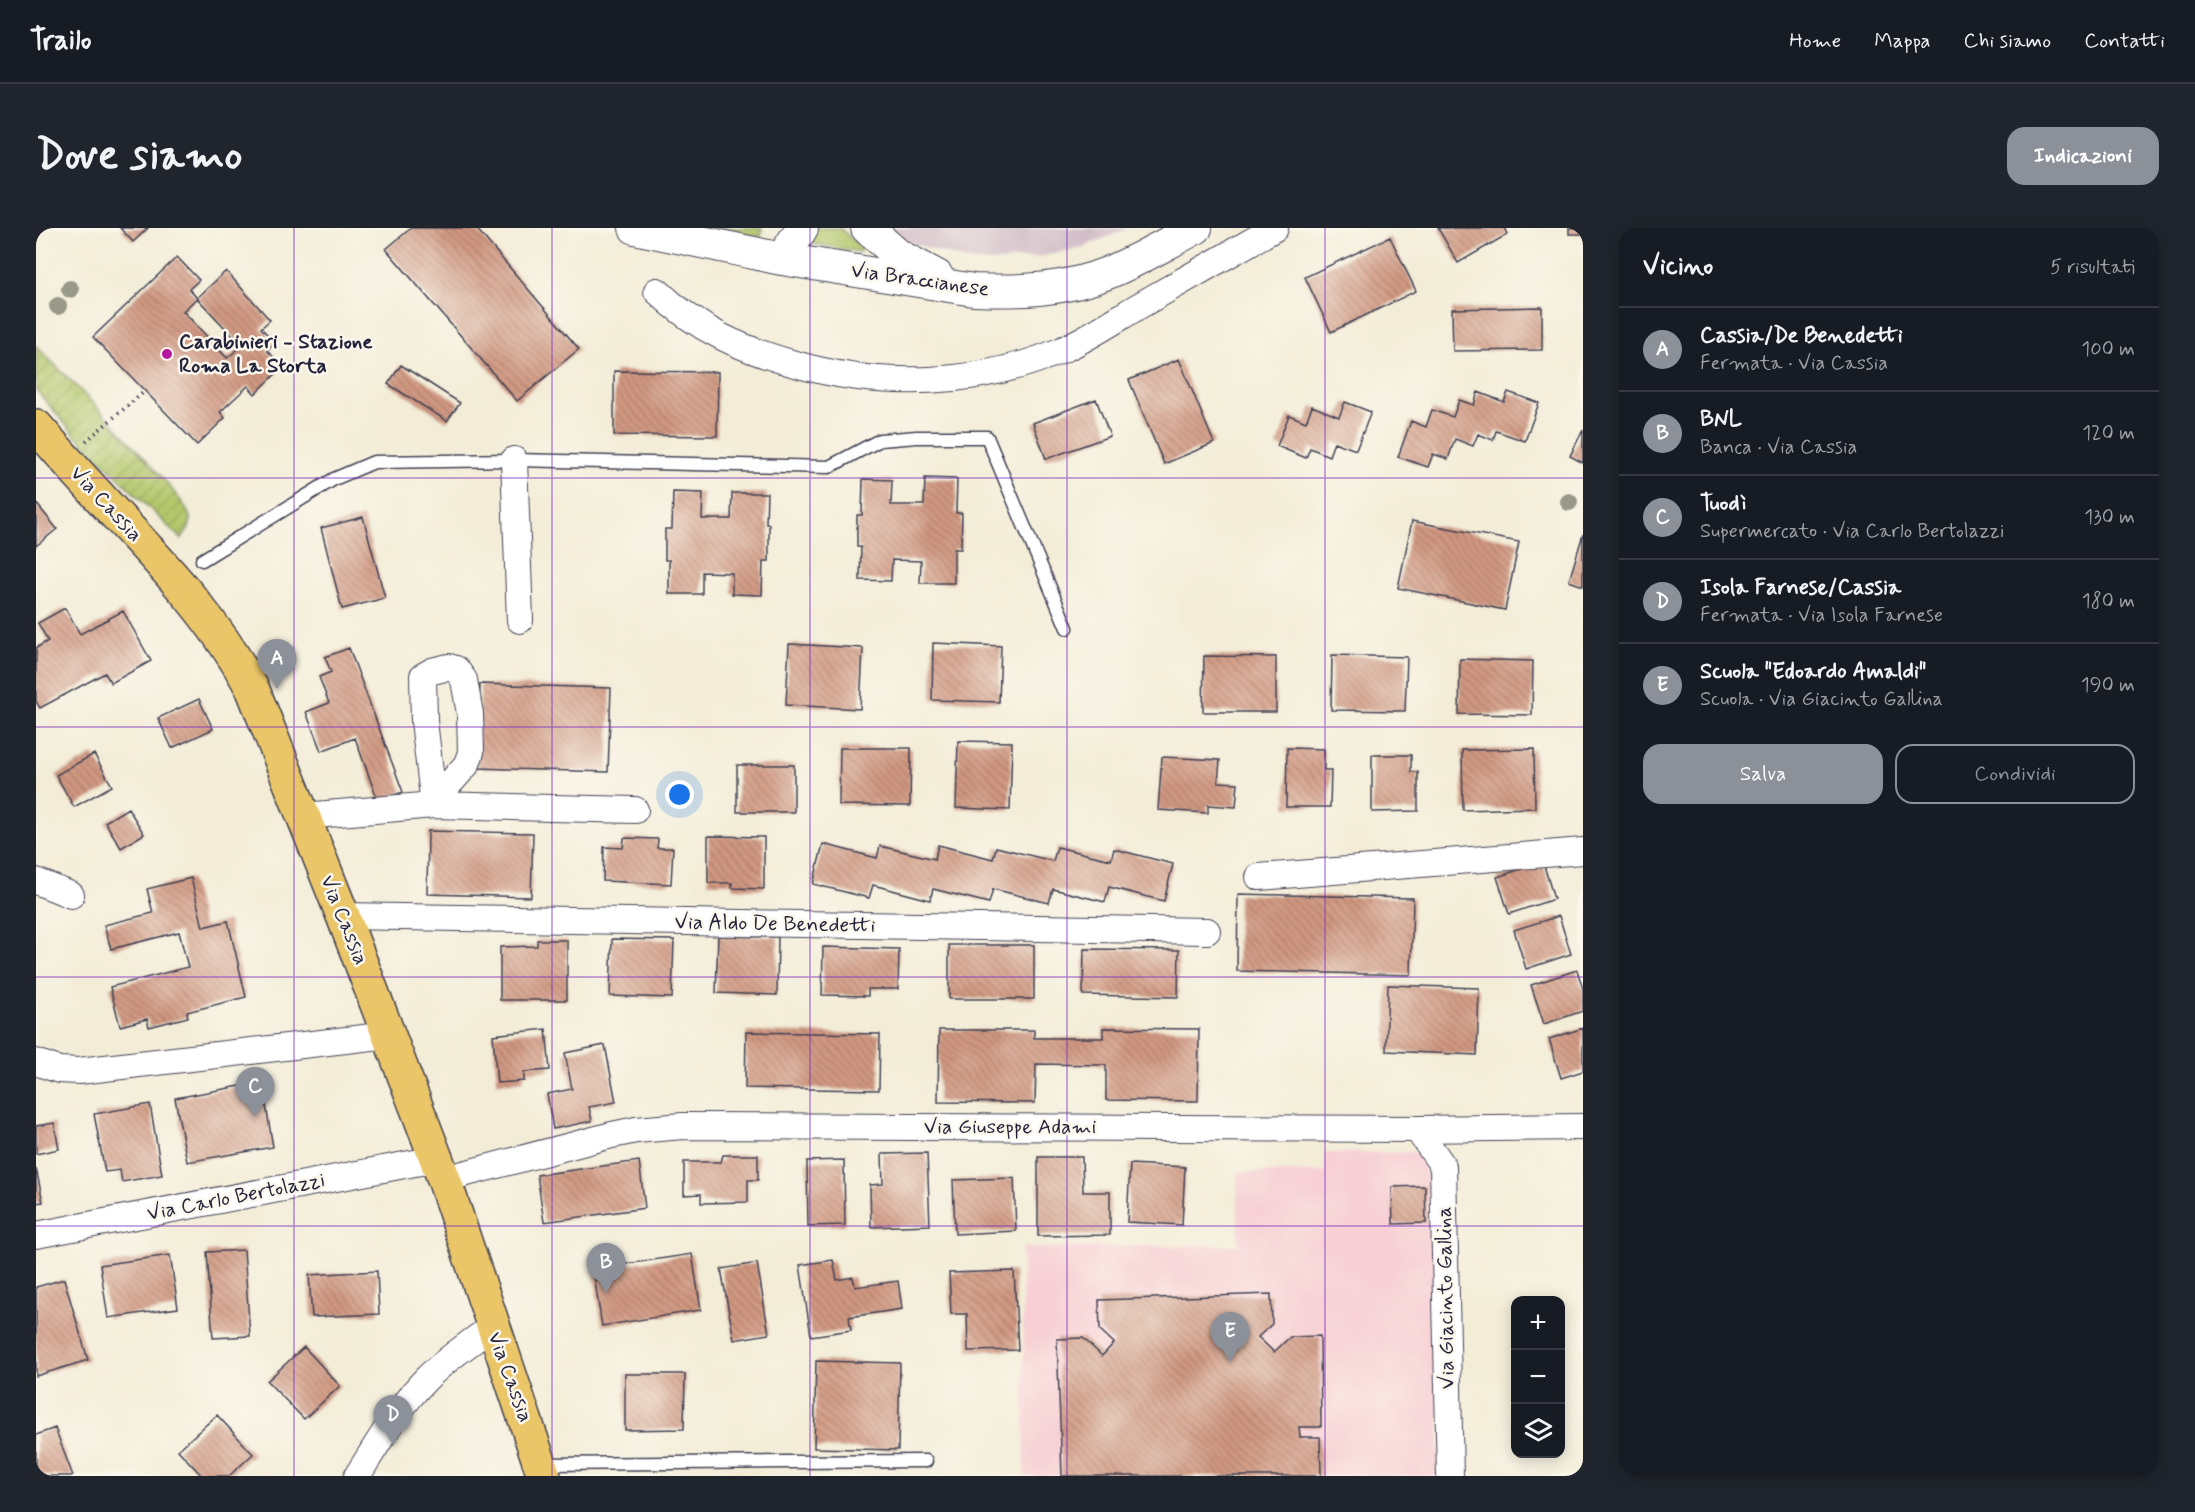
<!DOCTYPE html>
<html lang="it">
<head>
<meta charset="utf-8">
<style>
	:root { --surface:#171b24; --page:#20242c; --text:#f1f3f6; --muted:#9ea1a6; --line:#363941; --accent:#8c9099 }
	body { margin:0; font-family:Mynerve,sans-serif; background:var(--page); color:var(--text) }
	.controls { position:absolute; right:18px; bottom:18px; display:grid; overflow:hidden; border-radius:12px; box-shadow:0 3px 15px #0003 }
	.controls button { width:54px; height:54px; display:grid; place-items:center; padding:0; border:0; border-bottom:2px solid var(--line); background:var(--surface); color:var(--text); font:30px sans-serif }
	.you { position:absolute; left:644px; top:567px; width:21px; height:21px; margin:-15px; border:4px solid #fff; border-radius:50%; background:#1a73e8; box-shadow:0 0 0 9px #1a73e833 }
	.badge { display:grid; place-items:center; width:39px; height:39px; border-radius:50%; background:var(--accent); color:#fff; font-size:20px; font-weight:700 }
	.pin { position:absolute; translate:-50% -50px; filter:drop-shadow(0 2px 3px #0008) }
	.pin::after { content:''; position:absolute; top:32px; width:21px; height:18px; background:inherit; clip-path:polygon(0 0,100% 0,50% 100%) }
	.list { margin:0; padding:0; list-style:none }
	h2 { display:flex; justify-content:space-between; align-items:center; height:78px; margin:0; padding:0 24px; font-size:26px }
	h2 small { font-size:20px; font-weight:400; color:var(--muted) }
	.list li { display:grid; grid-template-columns:39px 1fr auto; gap:18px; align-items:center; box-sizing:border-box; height:84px; padding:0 24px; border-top:2px solid var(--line) }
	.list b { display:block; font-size:22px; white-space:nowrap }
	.list p { margin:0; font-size:20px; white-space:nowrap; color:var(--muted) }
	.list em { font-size:20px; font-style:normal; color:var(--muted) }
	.actions { display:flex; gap:12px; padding:18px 24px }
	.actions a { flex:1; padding:14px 0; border:2px solid var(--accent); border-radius:18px; text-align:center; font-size:21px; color:var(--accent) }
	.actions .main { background:var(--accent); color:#fff }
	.icon { flex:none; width:33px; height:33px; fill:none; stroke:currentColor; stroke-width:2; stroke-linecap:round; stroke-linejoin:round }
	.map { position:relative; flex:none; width:1547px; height:1248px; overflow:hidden; border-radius:18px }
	header { display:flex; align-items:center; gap:36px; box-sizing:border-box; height:84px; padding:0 30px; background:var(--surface); border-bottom:2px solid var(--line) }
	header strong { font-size:28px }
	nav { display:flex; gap:33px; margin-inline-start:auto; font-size:21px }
	.intro { display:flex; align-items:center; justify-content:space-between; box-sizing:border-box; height:144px; padding:0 36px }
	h1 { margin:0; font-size:42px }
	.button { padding:15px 27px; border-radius:18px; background:var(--accent); color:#fff; font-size:21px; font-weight:700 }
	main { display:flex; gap:36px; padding:0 36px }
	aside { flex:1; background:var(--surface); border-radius:18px; box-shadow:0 3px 15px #0003 }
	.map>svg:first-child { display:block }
</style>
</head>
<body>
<header>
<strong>Trailo</strong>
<nav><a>Home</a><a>Mappa</a><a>Chi siamo</a><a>Contatti</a></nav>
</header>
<div class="intro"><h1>Dove siamo</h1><a class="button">Indicazioni</a></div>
<main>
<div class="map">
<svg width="1547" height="1248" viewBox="0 0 1547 1248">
	<defs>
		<pattern id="garden-furrows" width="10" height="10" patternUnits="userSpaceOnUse" patternTransform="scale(1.5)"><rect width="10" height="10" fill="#b3c76b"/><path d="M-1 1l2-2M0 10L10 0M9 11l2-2" fill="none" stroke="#9aab5e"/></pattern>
		<pattern id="building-back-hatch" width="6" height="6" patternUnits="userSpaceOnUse" patternTransform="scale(1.5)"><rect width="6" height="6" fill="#d19881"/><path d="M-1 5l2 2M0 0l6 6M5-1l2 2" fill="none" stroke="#a97c6b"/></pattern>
	</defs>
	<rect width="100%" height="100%" fill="#fbf7ec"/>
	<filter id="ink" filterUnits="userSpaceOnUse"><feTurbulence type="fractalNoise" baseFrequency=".0167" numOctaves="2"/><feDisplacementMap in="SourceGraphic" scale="12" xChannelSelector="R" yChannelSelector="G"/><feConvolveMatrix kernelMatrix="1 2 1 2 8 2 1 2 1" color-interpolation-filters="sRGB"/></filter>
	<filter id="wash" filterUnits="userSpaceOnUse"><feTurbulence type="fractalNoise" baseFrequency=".008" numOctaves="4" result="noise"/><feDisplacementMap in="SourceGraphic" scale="24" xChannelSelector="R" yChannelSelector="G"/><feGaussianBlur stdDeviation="1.35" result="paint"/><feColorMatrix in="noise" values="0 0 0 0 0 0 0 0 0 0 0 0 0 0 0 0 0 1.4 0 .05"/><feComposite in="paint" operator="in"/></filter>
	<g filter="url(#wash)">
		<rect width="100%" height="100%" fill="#f3edd8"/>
		<path fill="#f7cfd4" d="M1382,924L1397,963L1404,1248H989L986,1020L1203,1017L1201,944H1289L1288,925Z"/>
		<path fill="#d2bdc8" d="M845,0H1094L1046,19L1003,29L956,34L934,33L870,13Z"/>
		<path fill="#b3c76b" stroke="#6a7453" stroke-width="1.5" d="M677,0H726L725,9Z
			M778,0H804L825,20L824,24L772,15Z"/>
		<path fill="url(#garden-furrows)" stroke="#6a7453" stroke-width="1.5" d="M0,118C25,143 150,265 154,290C156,298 150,305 145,311L38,206L0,162Z"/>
		<g id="blocks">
			<path fill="url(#building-back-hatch)" d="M84,0H112L97,14Z
				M375,0H440L543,121L481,173L350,21Z
				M1402,0H1469L1472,6L1422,35Z
				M1533,0H1547V6H1533Z
				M1354,9L1380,63L1295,104L1269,49Z
				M141,29L163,52L153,61L161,70L147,83L191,130L206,118L161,70L190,43L234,92L225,100L239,114L231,122L247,139L219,166L212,158L184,184L189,190L161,217L57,109Z
				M1506,79V122L1417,123L1416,81Z
				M1143,131L1178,215L1128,236L1093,152Z
				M365,137L424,175L411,193L352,156Z
				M578,143L682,144L681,208L578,207Z
				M1442,164L1468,174L1472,164L1503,175L1489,213L1460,203L1457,212L1442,206L1437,218L1419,211L1412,231L1397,226L1392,239L1362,229L1375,193L1390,199L1396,182L1417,189L1423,172L1438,177Z
				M1060,171L1074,208L1010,231L997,195Z
				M1309,174L1335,184L1320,222L1298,214L1293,228L1274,220L1270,230L1241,218L1253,187L1270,194L1276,178L1303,189Z
				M1547,202V235L1534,228Z
				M889,250L921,251L920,285H926L925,321H918V355H884L885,333L856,332L855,353L824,352L825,319H821V287H826L827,251L856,252L855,277H888Z
				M637,264L667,265L666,291H695L696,265H731L730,296H733V333H727L726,367L696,366V345L666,344V366H633V332H629V301H636Z
				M0,275L21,301L0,318Z
				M327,289L349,370L306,381L285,300Z
				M1376,293L1483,314L1469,382L1362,360Z
				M1547,306V358L1533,353Z
				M29,380L44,406L87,383L115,433L75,455L69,445L4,480L0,473V420L12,413L2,395Z
				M897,415L965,418L963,474L896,472Z
				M753,416L827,420L824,481L750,477Z
				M313,420L367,564L342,573L319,510L285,523L270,484L293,475L283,449L295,444L289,429Z
				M1296,427L1371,429L1369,483L1295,482Z
				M1168,428L1240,429V484H1167Z
				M1424,431L1497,433L1496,487L1423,486Z
				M444,456L575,460L572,544L441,540Z
				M163,471L177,501L136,520L122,490Z
				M922,513L976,514L974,582L920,580Z
				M804,520H875L874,578L803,577Z
				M1251,520L1288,521V542H1295L1294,579H1250Z
				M1498,521L1499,580L1427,582L1426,522Z
				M58,526L76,558L38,579L20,547Z
				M1336,527H1375V544H1382V583L1336,584Z
				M1126,529L1184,532L1182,554L1202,555L1200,579L1172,577V585L1122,582Z
				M701,537H758V584H701Z
				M92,580L108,606L85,620L69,594Z
				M392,603L497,605L495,669L391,666Z
				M672,608L728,609V661L696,660V655H672Z
				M588,610L622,611L621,620H637L635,656L567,653L568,619L587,620Z
				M787,616L841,630L844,618L899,631L902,617L957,631L960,619L1017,633L1021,619L1075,632L1078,621L1137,636L1128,673L1073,659L1069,674L1017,661L1013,675L957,661L953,675L897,661L894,672L837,657L833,670L777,656Z
				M1507,634L1518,671L1473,686L1461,649Z
				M155,650L167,699L192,693L210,769L151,784L152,789L113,799L111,791L84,798L74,759L152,739L143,704L75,721L68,697L117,685L111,661Z
				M1202,666L1377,670L1375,747L1201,743Z
				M1523,688L1535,726L1490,741L1478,702Z
				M682,708L742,709L741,767L680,765Z
				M576,711L638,712L636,770L574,768Z
				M501,712H531V772H464V719L501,718Z
				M913,717H998V771H913Z
				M787,719L863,721L862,761H832V768L786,767Z
				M1048,721L1143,722L1142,769L1047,767Z
				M1541,742L1547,761V783L1508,796L1495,757Z
				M1352,757L1443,760L1441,827L1350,823Z
				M1067,800L1163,801L1162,873L1070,872V837L1000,836L999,875L902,874L903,802H998V810H1067Z
				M1547,800V843L1525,850L1513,811Z
				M510,801L514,842L488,844V853L461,855L457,807Z
				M710,804L844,806L843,862L709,860Z
				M569,817L580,874L553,879L556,893L517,901L511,866L536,861L529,825Z
				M226,854L237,919L151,934L139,870Z
				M114,876L126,947L86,954L84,942L69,944L58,886Z
				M18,895L23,921L0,926V898Z
				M891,925L894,997L835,999L834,957L847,956L846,926Z
				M687,927H722V952H712V974L665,975V966L648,967V934H685Z
				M1002,929H1046L1047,964H1074V1007L1002,1008Z
				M808,932L809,997L772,998L771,933Z
				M603,933L609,980L508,994L501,947Z
				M1094,936L1149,939L1146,997L1091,994Z
				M0,940L7,974L0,975Z
				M978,950L980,1003L919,1006L917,952Z
				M1389,958L1390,995L1357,996L1356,959Z
				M208,1022L214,1108L177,1110L171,1024Z
				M656,1026L665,1082L566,1098L557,1041Z
				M134,1027L142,1080L72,1090L64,1037Z
				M797,1032L801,1052L817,1049L819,1059L862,1053L866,1081L813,1089L815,1102L775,1108L764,1037Z
				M721,1035L733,1106L698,1112L685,1041Z
				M341,1043L343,1086L276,1089L273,1047Z
				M978,1043L982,1122L932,1123L931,1086H915L913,1045Z
				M28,1051L52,1132L0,1148V1059Z
				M1235,1066L1236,1096L1222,1109L1238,1124L1254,1109L1284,1108L1285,1199H1263L1264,1209H1284L1285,1248H1026L1021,1111L1047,1110L1066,1128L1078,1115L1064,1102L1063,1072Z
				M268,1119L304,1158L268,1191L231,1153Z
				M780,1133L864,1135L862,1222L778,1220Z
				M589,1146H649L648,1201L589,1202Z
				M181,1187L217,1226L193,1248H166L142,1222Z
				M19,1200L37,1248H0V1207Z"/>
		</g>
	</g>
	<g filter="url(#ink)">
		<use href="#blocks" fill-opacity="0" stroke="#414053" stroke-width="1.5"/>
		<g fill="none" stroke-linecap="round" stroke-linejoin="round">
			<g stroke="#414053" stroke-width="15">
				<path id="service" d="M166,332L298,251L338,234L478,232L793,239L844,212L881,209H951L1031,400
					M506,1236L890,1233"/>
			</g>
			<g stroke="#414053" stroke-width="28">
				<path id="minor" d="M621,63C662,102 705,121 759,136C846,161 943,158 1026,122C1052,110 1076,94 1101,79C1147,53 1193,26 1239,0
					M478,232L484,392
					M413,439L420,441L428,452L434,486L435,524L431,536L416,553L404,562L398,577L388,493L387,448L396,443Z
					M267,588L398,577L599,582
					M1223,649L1547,623
					M0,653L35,667
					M307,688L1171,703
					M0,834L23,842L43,843L353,807
					M1381,901L1407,938L1414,1248
					M408,951L576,907L600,902L647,898L1381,901L1547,899
					M0,1007L400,931
					M321,1248C343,1214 362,1179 391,1150C410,1131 434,1115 456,1099"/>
			</g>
			<g stroke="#414053" stroke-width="34">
				<path id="tertiary" d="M599,0L746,31L938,62C984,64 1031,62 1074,44C1103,32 1131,15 1160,0
					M831,0L862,27L901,48
					M746,31L766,0"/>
			</g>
			<g stroke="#414053" stroke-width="36">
				<path id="primary" d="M0,198C27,229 55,260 83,290C133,343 183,397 217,462L307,688L408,951L508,1248"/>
			</g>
			<path stroke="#414053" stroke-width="4" stroke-dasharray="1.5 4.5" stroke-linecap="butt" d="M50,213L109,163"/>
			<use href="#service" stroke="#fff" stroke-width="12"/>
			<use href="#minor" stroke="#fff" stroke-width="26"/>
			<use href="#tertiary" stroke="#fff" stroke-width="32"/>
			<use href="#primary" stroke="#ebc669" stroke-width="33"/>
		</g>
		<g fill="#989989">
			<circle cx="34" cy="61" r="9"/>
			<circle cx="22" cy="78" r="9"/>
			<circle cx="1533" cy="274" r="9"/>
		</g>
	</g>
	<path fill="none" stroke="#7b2cbf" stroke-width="1.5" stroke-opacity="0.55" d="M258,0V1248M516,0V1248M774,0V1248M1031,0V1248M1289,0V1248M0,250H1547M0,499H1547M0,749H1547M0,998H1547"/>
	<circle fill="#b5179e" stroke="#fbf7ec" stroke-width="2" cx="131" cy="126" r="6"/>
	<g text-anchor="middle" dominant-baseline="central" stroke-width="5" stroke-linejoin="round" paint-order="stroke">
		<g font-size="21" fill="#22223b" stroke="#fbf7ec">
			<text transform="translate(884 52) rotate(8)">Via Braccianese</text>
			<text transform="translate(70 276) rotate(47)">Via Cassia</text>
			<text transform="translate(308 692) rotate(68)">Via Cassia</text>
			<text transform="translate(739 696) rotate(1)">Via Aldo De Benedetti</text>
			<text x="974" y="899">Via Giuseppe Adami</text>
			<text transform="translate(200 969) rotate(-11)">Via Carlo Bertolazzi</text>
			<text transform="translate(1410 1070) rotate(-91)">Via Giacinto Gallina</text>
			<text transform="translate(474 1149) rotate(70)">Via Cassia</text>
		</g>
		<g font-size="21" font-weight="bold" fill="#22223b" stroke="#fbf7ec" text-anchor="start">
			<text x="143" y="114">Carabinieri - Stazione<tspan x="143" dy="24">Roma La Storta</tspan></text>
		</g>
	</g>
</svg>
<div class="controls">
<button>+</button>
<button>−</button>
<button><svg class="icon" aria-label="layers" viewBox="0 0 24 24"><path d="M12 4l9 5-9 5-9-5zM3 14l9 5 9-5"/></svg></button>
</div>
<div class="you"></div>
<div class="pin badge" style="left:241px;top:461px">A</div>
<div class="pin badge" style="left:570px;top:1065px">B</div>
<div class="pin badge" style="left:219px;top:889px">C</div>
<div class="pin badge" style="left:357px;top:1217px">D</div>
<div class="pin badge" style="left:1194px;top:1134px">E</div>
</div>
<aside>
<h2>Vicino<small>5 risultati</small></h2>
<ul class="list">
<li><span class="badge">A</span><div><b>Cassia/De Benedetti</b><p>Fermata · Via Cassia</p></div><em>100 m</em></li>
<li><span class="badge">B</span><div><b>BNL</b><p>Banca · Via Cassia</p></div><em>120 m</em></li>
<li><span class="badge">C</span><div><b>Tuodì</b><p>Supermercato · Via Carlo Bertolazzi</p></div><em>130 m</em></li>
<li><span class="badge">D</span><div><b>Isola Farnese/Cassia</b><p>Fermata · Via Isola Farnese</p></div><em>180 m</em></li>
<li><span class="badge">E</span><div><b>Scuola &quot;Edoardo Amaldi&quot;</b><p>Scuola · Via Giacinto Gallina</p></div><em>190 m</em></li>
</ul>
<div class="actions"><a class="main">Salva</a><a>Condividi</a></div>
</aside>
</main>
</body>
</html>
